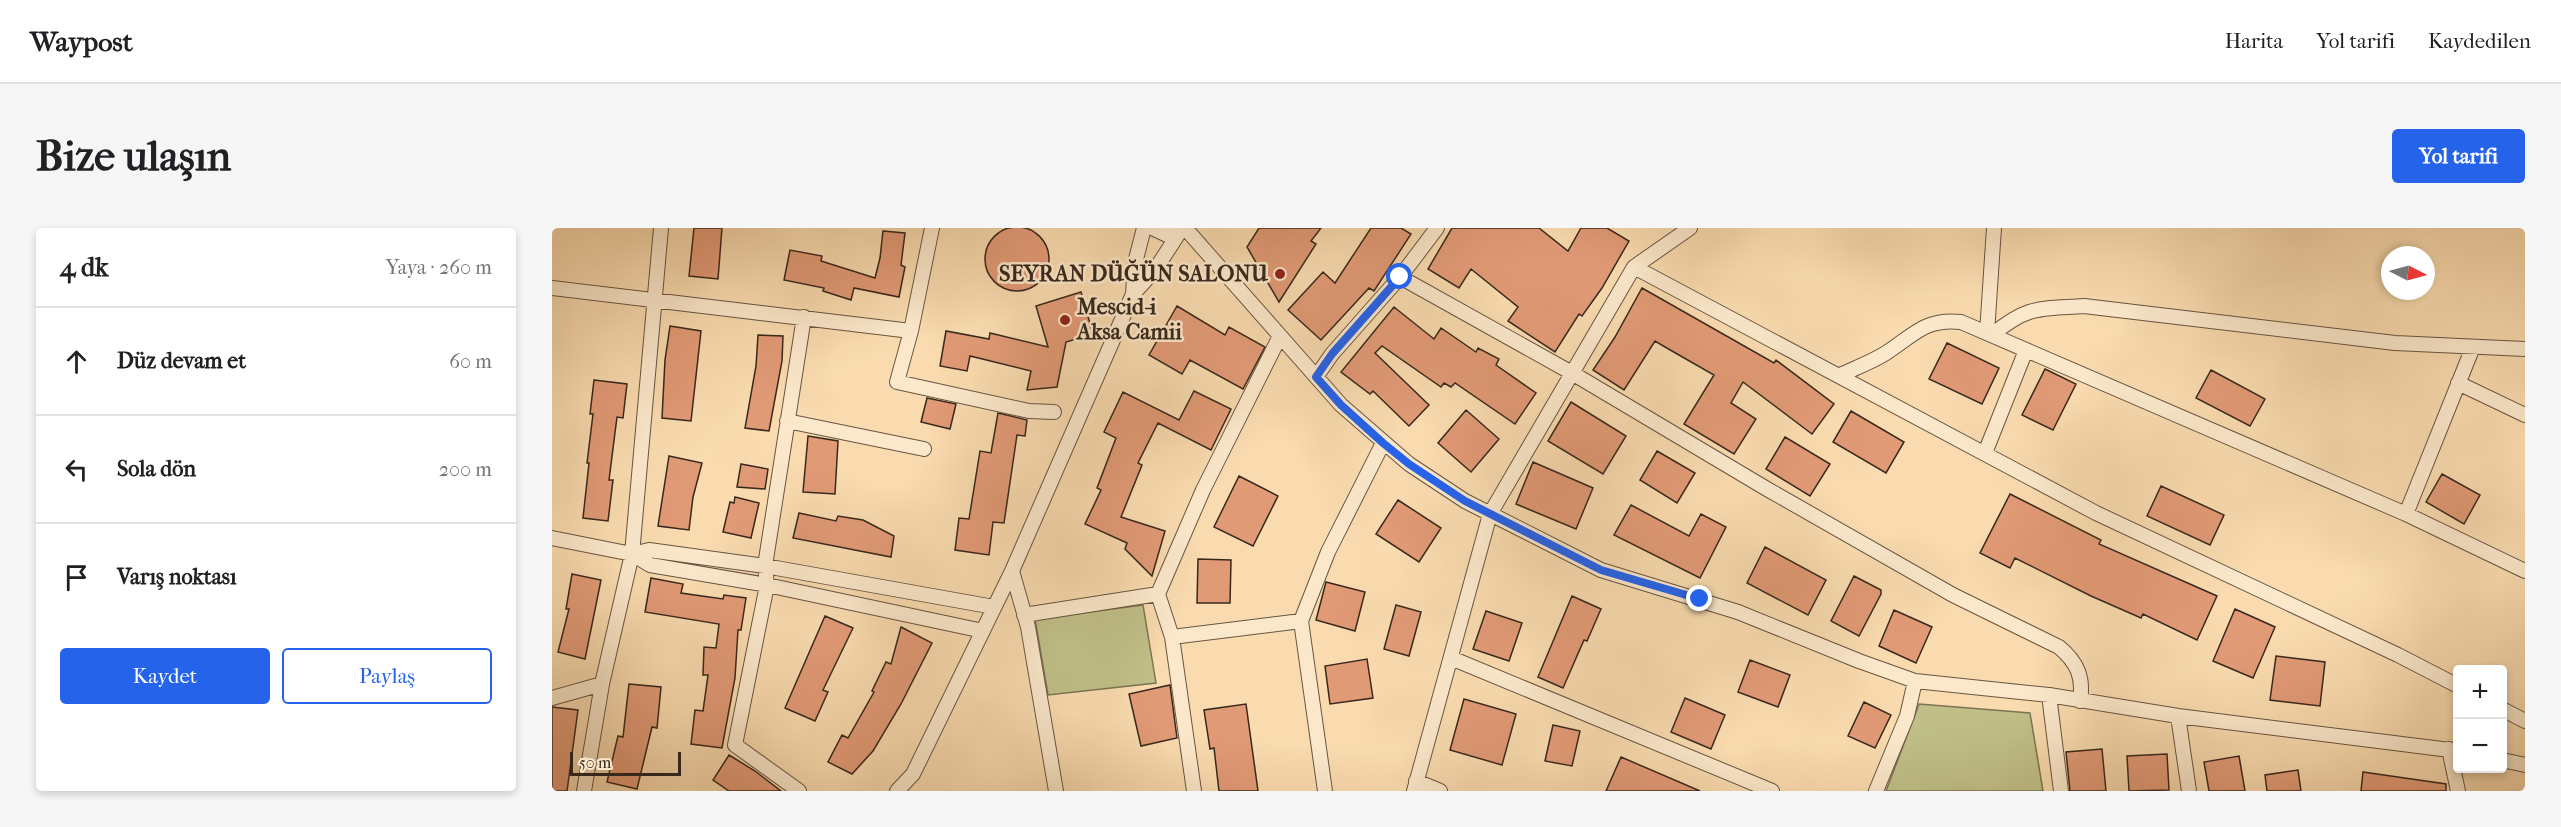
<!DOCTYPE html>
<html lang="tr">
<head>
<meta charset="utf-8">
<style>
	:root { --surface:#fff; --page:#f6f6f6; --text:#202124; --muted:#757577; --line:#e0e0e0; --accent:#2563eb }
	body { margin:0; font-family:"IM FELL French Canon",serif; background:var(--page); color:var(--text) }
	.controls { position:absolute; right:18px; bottom:18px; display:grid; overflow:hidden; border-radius:6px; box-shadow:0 3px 9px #0003 }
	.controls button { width:54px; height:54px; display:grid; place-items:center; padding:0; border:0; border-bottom:2px solid var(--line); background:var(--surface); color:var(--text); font:30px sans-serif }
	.compass { position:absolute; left:1829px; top:18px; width:54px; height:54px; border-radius:50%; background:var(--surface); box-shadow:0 3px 9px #0003; rotate:96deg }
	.scale { position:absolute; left:18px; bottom:15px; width:111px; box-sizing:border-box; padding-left:6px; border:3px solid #38281c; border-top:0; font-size:16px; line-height:21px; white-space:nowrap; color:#38281c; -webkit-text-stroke:4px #fbe8cb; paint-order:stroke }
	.stop { position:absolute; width:18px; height:18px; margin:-14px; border:4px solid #2563eb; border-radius:50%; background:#fff }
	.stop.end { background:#2563eb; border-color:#fff; box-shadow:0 2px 6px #0008 }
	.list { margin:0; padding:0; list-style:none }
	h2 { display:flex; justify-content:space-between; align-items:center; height:78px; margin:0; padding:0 24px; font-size:26px }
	h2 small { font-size:20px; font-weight:400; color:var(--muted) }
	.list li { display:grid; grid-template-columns:39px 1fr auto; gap:18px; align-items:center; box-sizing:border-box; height:108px; padding:0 24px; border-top:2px solid var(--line) }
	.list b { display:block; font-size:22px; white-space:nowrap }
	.list em { font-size:20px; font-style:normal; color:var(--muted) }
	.actions { display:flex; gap:12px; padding:18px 24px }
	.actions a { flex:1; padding:14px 0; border:2px solid var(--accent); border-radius:6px; text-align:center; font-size:21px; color:var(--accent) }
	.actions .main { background:var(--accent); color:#fff }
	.icon { flex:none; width:33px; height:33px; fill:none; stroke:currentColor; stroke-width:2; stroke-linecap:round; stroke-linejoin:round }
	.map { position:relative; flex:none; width:1973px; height:563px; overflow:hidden; border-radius:6px }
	header { display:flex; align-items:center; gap:36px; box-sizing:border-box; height:84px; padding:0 30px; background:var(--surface); border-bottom:2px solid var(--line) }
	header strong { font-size:28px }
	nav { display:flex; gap:33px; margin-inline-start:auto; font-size:21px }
	.intro { display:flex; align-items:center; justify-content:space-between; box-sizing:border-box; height:144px; padding:0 36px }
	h1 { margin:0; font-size:42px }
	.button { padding:15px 27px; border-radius:6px; background:var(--accent); color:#fff; font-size:21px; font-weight:700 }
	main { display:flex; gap:36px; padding:0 36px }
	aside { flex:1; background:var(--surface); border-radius:6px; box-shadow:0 3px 9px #0003 }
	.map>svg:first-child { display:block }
</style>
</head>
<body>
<header>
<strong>Waypost</strong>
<nav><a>Harita</a><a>Yol tarifi</a><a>Kaydedilen</a></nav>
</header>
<div class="intro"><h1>Bize ulaşın</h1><a class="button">Yol tarifi</a></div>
<main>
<aside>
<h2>4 dk<small>Yaya · 260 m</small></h2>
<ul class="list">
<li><svg class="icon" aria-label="ahead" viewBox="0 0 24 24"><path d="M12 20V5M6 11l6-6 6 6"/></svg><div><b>Düz devam et</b></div><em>60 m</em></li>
<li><svg class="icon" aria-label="left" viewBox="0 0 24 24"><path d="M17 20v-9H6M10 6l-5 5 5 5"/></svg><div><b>Sola dön</b></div><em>200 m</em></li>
<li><svg class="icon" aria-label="arrive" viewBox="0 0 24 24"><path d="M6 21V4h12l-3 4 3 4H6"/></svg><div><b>Varış noktası</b></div></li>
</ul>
<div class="actions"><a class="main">Kaydet</a><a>Paylaş</a></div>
</aside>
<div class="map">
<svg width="1973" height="563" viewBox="0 0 1973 563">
	<rect width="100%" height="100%" fill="#f9dbaf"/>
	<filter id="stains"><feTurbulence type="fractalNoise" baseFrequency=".00333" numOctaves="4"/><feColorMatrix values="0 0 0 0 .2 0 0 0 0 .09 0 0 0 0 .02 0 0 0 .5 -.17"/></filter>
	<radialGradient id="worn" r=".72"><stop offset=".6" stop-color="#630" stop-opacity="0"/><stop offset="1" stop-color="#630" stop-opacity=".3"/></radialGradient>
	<path fill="#c0bf88" stroke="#7c7452" stroke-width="1.5" d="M591,377L604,455L496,467L483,391Z
		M1367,476L1478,485L1491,563H1334Z"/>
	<path fill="#e19a76" stroke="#38281c" stroke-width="1.5" d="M433 31a32 32 0 1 1 64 0a32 32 0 1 1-64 0Z
		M142,0H170L166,51L137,48Z
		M707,0H769L759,13L764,16L727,74L695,19Z
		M819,0H849L859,6L822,63L817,60L769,112L736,82L771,44L783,55Z
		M900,0H987L1016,23L1029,0H1055L1077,13L1050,60L1030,88L1027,86L1003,124L956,93L966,79L919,41L907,60L876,41Z
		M331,3L353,5L349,37L353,39L347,69L302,60L299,72L271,63L272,60L232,52L238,22L270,28L269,33L323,50L328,30Z
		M1090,60L1222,135L1224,132L1282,176L1260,206L1191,154L1179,175L1204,191L1182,226L1132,196L1162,147L1113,119L1103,113L1072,162L1041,142L1063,109Z
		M529,64L541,106L514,114L505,159L475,162L479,143L418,128L415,143L388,138L394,103L437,111L438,105L496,119L484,78Z
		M625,78L673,107L677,99L713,119L691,161L638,132L630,146L597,127Z
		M842,79L882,111L889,100L924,124L926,120L947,131L944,137L984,165L963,196L903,155L899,159L892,155L889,159L830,118L823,125L877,177L857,198L821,163L818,166L789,144Z
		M118,98L149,103L139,193L110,190L113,132Z
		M206,107L231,108L230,133L217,203L193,200L204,138Z
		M1395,115L1447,140L1430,176L1377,151Z
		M1493,141L1524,156L1501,202L1470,187Z
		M1659,142L1713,171L1698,198L1644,170Z
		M42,152L75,156L71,190L65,189L57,252H61L56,293L31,290L37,235H35L41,186H38Z
		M642,163L679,181L659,222L606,195L586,235L590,237L569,289L613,303L600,348L573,321L575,315L533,296L549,262L545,260L564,210L552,204L571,164L627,192Z
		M375,170L404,176L398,201L369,194Z
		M1019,174L1074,208L1051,246L996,213Z
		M914,182L947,211L919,244L886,215Z
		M1299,183L1352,214L1334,245L1281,214Z
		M446,185L475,192L473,208L465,207L452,295L441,294L437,327L403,322L407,290L417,291L428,223L439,225Z
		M256,208L286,213L283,266L251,264Z
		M1233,209L1278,236L1258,268L1214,241Z
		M1105,223L1143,245L1125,275L1088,252Z
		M117,228L150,235L141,269L137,302L106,298Z
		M981,234L1041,260L1024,301L964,276Z
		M189,236L216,241L213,261L185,259Z
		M1890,246L1928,267L1912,296L1874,274Z
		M687,248L726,268L701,318L662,299Z
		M1609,258L1672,287L1658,317L1595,288Z
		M1458,266L1549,312L1547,316L1665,368L1645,412L1591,386L1589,390L1539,368L1463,330L1458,340L1428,325Z
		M183,269L207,275L199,310L171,304L178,274L182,275Z
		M846,272L889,300L867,334L824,306Z
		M1079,277L1137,308L1149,286L1174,299L1148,350L1062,307Z
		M247,285L284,293L286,288L311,292L342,308L339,329L241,310Z
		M1213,319L1274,352L1256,387L1195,355Z
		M646,331L679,332L678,375H645Z
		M20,346L49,352L33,431L6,424L17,381H14Z
		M1302,348L1329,362V366L1307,408L1279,393Z
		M99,350L131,356L129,365L171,371L172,367L194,370L189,402H186L183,450L170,520L139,516L143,482L151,483L156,447H151L152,419L164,420L167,396L93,384Z
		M774,354L813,364L803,403L764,392Z
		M1020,368L1049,381L1035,413L1032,412L1011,460L986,449Z
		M844,377L869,384L857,428L832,421Z
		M1683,381L1723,399L1701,450L1661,433Z
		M1342,382L1380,399L1364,435L1327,418Z
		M934,383L970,395L957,433L921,421Z
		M273,388L301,400L271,462L276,464L263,493L233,480Z
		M349,399L380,415L349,476L321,523L300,546L276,534L290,507L296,510L322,464L320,463L334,434L339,436Z
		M1724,428L1773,434L1768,478L1718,472Z
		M815,431L821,470L778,476L773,438Z
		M1198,432L1238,447L1226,479L1186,464Z
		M77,456L109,459L105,500L100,499L85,561L55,554L66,508L71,509Z
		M618,457L625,510L589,518L577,466Z
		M1133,470L1173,487L1159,521L1119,504Z
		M912,471L964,486L950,537L898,522Z
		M1312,474L1339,487L1323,520L1296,508Z
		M694,476L706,563H667L662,520L658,521L652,482Z
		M0,479L26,482L15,563H0Z
		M1001,497L1028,503L1020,538L993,533Z
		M1550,521L1554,563H1518L1514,524Z
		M1615,526L1617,562L1577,563L1575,528Z
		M177,527L203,543L229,563H177L161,552Z
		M1687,528L1693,563H1657L1652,534Z
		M1069,529L1148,563H1054Z
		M1746,542L1749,563H1715L1713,547Z
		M1811,544L1894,556V563H1809Z"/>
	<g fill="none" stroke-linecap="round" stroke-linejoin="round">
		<g stroke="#685541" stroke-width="16">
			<path id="minor" d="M380,0L359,103L345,154L477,183L502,184
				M600,0L615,7L631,3
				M634,1L789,177L857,236L913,273L1049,342L1186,384L1307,433L1363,453L1497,467L1626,488L1906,523
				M1082,39L1138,0
				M848,49L1020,145L1215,261L1401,367L1507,419C1525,434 1532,449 1528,473
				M0,60L359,103
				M581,66L603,42L627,5
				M1435,105L1442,0
				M1440,107C1476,77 1488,81 1532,78L1843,115L1973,121
				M1288,147C1303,140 1320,134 1334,125C1362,107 1373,90 1409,94L1854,286L1973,343
				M764,149L780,126L848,49L885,0
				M1906,155L1973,187
				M235,193L372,221
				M1433,225L1474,122
				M1854,286L1921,119
				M0,310L80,326L98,337L215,357L431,403
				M80,326L97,322L213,338L442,379
				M460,343L476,399L504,563
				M472,387L606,366
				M620,409L749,393
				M899,430L1220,563
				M1497,467L1509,563
				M0,470L50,456
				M1950,481L1973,493
				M1626,488L1637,563
				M1897,521L1906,563
				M1950,532L1973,537
				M864,553L888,563
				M32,563L50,456L80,326L109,0
				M247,563L183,517L215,357L213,338L252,89
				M345,563L361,546L460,343L581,66L583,35L592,0
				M642,563L620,409L606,366L651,262L728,108
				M773,563L749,393L776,324L831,215
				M862,563L938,286L1082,39L1544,285L1846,427L1906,458
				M1324,563L1355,488L1363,453"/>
		</g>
		<use href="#minor" stroke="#fbe8cb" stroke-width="14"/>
	</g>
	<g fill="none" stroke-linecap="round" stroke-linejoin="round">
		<path stroke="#2563eb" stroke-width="8" d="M848,49L780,126L764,149L789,177L831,215L857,236L913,273L1049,342L1148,371"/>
	</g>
	<g fill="#8f2418" stroke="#fbe8cb" stroke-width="2">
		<circle cx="728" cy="46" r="6"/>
		<circle cx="513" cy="92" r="6"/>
	</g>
	<g text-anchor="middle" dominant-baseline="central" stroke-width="5" stroke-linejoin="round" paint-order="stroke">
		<g font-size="22" font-weight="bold" fill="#38281c" stroke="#fbe8cb" text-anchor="end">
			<text x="716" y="46">SEYRAN DÜĞÜN SALONU</text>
			<text x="525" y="79" text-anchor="start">Mescid-i<tspan x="525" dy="25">Aksa Camii</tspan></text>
		</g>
	</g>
	<rect width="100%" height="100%" filter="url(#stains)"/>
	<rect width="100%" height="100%" fill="url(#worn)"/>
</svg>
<div class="controls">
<button>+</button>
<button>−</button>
</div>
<svg class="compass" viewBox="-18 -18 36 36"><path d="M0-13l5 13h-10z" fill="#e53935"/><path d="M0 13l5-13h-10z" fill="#757577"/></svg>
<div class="scale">50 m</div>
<div class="stop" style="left:848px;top:49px"></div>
<div class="stop end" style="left:1148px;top:371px"></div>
</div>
</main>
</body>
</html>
